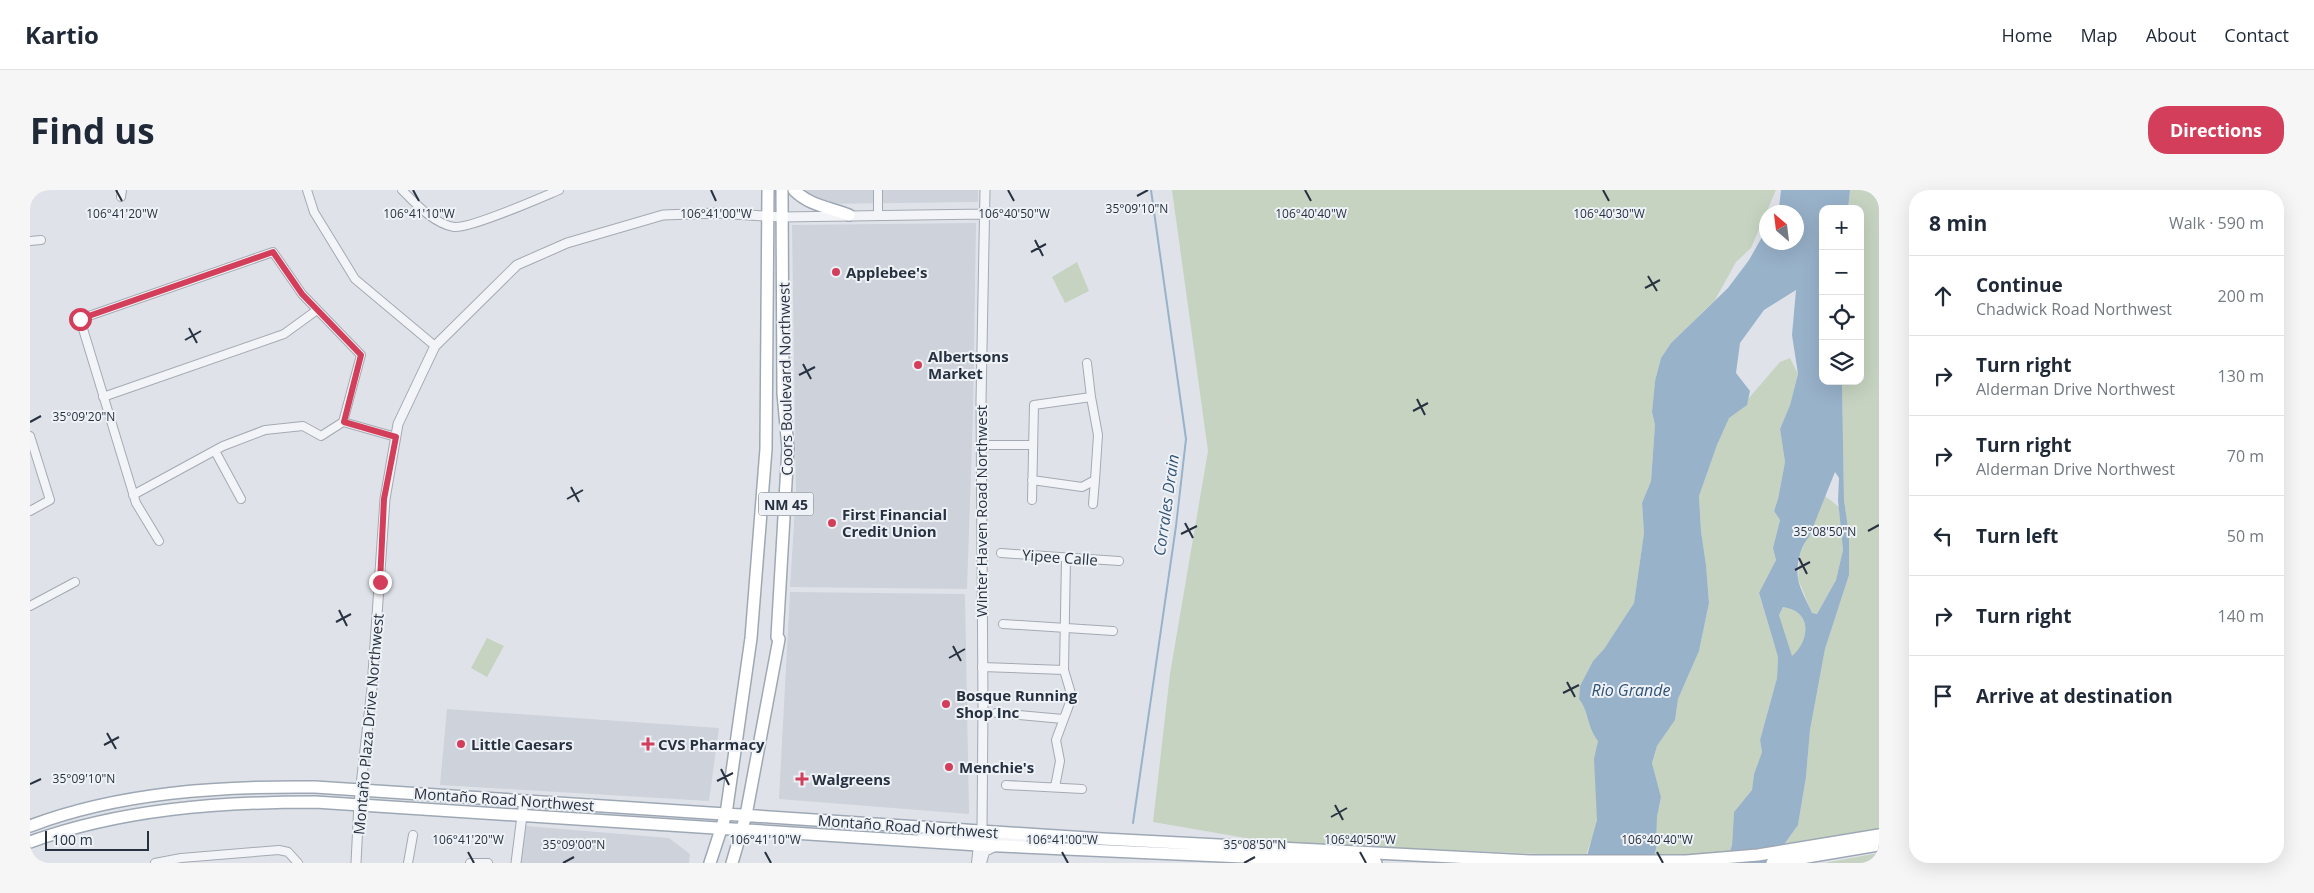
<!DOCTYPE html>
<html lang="en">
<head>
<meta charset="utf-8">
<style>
	:root { --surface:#fff; --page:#f6f6f7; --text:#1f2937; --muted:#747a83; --line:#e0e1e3; --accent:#d33f5a }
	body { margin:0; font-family:"Open Sans",sans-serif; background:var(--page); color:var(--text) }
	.controls { position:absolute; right:15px; top:15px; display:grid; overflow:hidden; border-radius:10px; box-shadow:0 5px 20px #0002 }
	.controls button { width:45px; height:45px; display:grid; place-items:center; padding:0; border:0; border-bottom:1px solid var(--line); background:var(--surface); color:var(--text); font:25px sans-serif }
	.compass { position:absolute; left:1729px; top:15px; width:45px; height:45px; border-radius:50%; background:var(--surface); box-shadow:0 5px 20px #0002; rotate:332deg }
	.scale { position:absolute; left:15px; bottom:12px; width:104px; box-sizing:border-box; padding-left:5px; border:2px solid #273140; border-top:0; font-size:14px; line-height:18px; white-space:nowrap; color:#273140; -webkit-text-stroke:4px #eef2f6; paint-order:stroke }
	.stop { position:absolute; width:15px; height:15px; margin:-11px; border:4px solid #d33f5a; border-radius:50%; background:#fff }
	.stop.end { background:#d33f5a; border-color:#fff; box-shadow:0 1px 5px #0008 }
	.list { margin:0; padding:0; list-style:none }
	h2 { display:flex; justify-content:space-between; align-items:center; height:65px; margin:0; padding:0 20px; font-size:21px }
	h2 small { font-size:16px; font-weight:400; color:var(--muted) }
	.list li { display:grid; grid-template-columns:32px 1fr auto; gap:15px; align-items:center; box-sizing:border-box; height:80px; padding:0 20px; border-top:1px solid var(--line) }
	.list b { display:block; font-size:19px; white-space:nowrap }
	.list p { margin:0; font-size:16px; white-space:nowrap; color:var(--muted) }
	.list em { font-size:16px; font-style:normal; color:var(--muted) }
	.icon { flex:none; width:28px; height:28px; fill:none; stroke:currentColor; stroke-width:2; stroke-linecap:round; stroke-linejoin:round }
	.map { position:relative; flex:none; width:1849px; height:673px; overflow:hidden; border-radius:20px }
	header { display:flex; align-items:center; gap:30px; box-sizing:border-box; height:70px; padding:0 25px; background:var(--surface); border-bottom:1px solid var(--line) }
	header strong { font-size:24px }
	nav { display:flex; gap:28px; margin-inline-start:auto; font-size:18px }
	.intro { display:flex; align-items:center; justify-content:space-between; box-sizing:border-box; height:120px; padding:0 30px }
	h1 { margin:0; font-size:35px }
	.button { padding:12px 22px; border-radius:20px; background:var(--accent); color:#fff; font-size:18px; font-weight:700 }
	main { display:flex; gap:30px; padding:0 30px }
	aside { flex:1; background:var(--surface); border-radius:20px; box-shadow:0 5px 20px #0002 }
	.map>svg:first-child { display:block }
</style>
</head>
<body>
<header>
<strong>Kartio</strong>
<nav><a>Home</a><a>Map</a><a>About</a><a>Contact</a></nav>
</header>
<div class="intro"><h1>Find us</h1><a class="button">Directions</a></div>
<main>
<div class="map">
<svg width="1849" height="673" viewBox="0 0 1849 673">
	<rect width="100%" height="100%" fill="#dfe3e9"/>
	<path fill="#cdd2db" d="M766,0H948V12L789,14Z
		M946,33L943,224L937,399L760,397L766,303L762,35Z
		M760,402L935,404L939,624L749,609Z
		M417,519L689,538L679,611L410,595Z
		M496,636L639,648L660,664L659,673H491Z"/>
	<path fill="#c5d3c0" d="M1142,0H1746L1721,58L1706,72L1685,110L1641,153L1631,168L1625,191L1622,222L1625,235L1621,291L1612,313L1614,343L1604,413L1574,459L1563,471L1550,496L1549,509C1560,524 1556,535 1568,551C1563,577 1568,602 1567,629C1566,643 1559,653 1556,666L1239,652L1123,632L1140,484L1178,261Z
		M1820,0H1849V639L1755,654L1768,635L1776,587L1780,540L1795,459L1819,385V344L1814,310L1812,191H1830V19H1818Z
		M1047,72L1059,101L1035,113L1022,87Z
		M1760,168L1768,184L1760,215L1750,239L1755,272L1748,309L1744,321L1750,330L1743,358L1746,370L1729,404L1748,467L1747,488L1730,550L1732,562L1724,584L1722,600L1704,622L1702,655L1696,673H1622L1626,659L1627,627L1631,607L1622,573L1627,556L1645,530L1648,509L1669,461L1679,413L1676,375L1671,341L1669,306L1687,255L1699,227L1716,215L1718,209L1750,172Z
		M1795,306L1809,317L1813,360L1806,390L1787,424L1782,423L1768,389L1770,364Z
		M1753,417C1757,418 1765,420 1768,423C1782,434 1774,457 1762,467L1749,425Z
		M457,448L474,456L457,487L441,478Z
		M1849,663V673H1794Z"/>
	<path fill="#98b2ca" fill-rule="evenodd" d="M1751,0H1820L1818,19H1793V191H1812L1814,310L1819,344V385L1795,459L1780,540L1776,587L1768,635L1741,673H1696L1702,655L1704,622L1722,600L1724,584L1732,562L1730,550L1747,488L1748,467L1729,403L1746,370L1743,358L1750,330L1744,321L1748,309L1755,272L1750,239L1760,215L1768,184L1762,145L1766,100L1734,120L1710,153L1706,183L1720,201L1717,215L1699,228L1687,255L1669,306L1671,341L1676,375L1679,413L1669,461L1648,509L1645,530L1627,556L1622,573L1631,607L1627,627L1626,659L1622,673H1555L1567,630L1564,569L1568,551C1556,535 1560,524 1549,509L1550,496L1563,471L1574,459L1604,413L1614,343L1612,313L1621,291L1625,235L1622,222L1625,191L1631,168L1641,153L1698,98L1719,70L1736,40V52H1766V22H1746L1749,18ZM1805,282L1809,288L1808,310L1813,360L1806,390L1787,424L1782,423C1778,413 1770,400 1768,389C1766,375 1770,357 1779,347ZM1753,417C1758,418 1765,420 1768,423C1782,434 1774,457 1762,466L1749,425Z"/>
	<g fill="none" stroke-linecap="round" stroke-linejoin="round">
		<path stroke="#98b2ca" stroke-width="2" d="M1103,633L1146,336L1156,249L1121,0"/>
		<g stroke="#a4aab3" stroke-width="10">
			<path id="minor" d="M277,0L284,22L325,89L405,156
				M372,0C385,13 404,34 424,37C440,39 510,8 529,0
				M91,7L92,0
				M848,24V0
				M0,51L11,50
				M1057,173L1061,207
				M73,207L254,144L287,120
				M0,246L20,310L0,321
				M952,255H1003
				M185,261L211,309
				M103,305L193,256L235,240L273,236L291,246L313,232L366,247
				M1002,310L1004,215L1061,207L1068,245L1065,290L1052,297L1002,290
				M1063,314L1065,290
				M129,351L106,313L50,129L243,62L272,104L331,165L313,232
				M971,363L1089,371
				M0,416L45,392
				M973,434L1083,441
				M952,477L1034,480
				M966,523L1033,529
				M976,595L1052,599
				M1025,597L1030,571L1026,550L1042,507L1034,480L1036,368
				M125,673L151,668L249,660L258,662L268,673
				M378,673L383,645
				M440,673H458
				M946,673L948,655L956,649H993
				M952,673L955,662L965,657"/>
		</g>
		<g stroke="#a4aab3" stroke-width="11">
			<path id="tertiary" d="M890,649L901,645L947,648L952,641L953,515L951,211L955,0
				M326,673L329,613L342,498L355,309L368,234L405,156L487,75L537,53L633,25L687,23L752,27L955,24
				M486,673L494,610"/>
		</g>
		<g stroke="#9ea8b5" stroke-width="14">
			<path id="primary" d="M764,0C780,16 799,17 819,25
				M0,636C90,602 190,596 285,597L1073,649L1501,671H1656L1728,665L1849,645
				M0,652C91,619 188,612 285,612L948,655L1346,673
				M680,673L696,624L721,448L736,259L738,0
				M702,673L716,625L749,449L747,447L758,258L753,203L752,0
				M1742,673L1849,655"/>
		</g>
		<use href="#minor" stroke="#f2f4f7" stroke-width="8"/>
		<use href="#tertiary" stroke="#f2f4f7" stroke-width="9"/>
		<use href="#primary" stroke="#fff" stroke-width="11"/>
	</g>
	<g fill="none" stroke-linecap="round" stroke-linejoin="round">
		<path stroke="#d33f5a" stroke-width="6" d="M50,129L243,62L272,104L331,165L314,232L366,247L354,309L350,392"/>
	</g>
	<path fill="none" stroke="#273140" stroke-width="2" d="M86,0L92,11M383,0L389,11M681,0L686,11M978,0L984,11M1275,0L1281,11M1573,0L1579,11M1107,6L1118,0M1005,50L1013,66M1001,62L1016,54M1618,86L1627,101M1615,98L1630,90M159,138L167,153M155,150L171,141M773,174L781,189M769,185L785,177M1387,209L1395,225M1383,221L1398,213M0,232L11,226M541,297L549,312M537,309L553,300M1155,333L1163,348M1838,341L1849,335M1151,344L1167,336M1769,368L1777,384M1765,380L1780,372M309,420L317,436M306,432L321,424M923,456L931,471M919,468L935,459M1537,492L1545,507M1533,503L1549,495M77,543L86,559M74,555L89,547M691,579L699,595M687,591L703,583M0,594L11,589M1305,615L1313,630M1301,627L1317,618M438,662L444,673M735,662L741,673M1032,662L1038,673M1330,662L1336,673M1627,662L1633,673M533,673L544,667M1214,673L1225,667"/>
	<g fill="#d33f5a" stroke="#eef2f6" stroke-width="2">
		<circle cx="806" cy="82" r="5"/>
		<circle cx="888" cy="175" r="5"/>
		<circle cx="802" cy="333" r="5"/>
		<circle cx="916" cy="514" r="5"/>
		<circle cx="431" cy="554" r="5"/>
		<path d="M615.5 546.5h5v5h5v5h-5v5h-5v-5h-5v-5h5z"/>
		<circle cx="919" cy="577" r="5"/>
		<path d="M769.5 581.5h5v5h5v5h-5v5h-5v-5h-5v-5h5z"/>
	</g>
	<g text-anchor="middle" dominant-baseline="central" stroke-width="4" stroke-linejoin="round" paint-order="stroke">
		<rect fill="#eef2f6" stroke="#636b77" stroke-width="1" x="728.5" y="302.5" width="55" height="23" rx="4"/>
		<g font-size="14" font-weight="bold" fill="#273140">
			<text x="756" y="314">NM 45</text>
		</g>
		<g font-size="15" font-weight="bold" fill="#273140" stroke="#eef2f6" text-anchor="start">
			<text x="816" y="82">Applebee's</text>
			<text x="898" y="166">Albertsons<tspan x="898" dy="17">Market</tspan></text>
			<text x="812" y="324">First Financial<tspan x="812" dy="17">Credit Union</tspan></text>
			<text x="926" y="505">Bosque Running<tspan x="926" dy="17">Shop Inc</tspan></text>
			<text x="441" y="554">Little Caesars</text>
			<text x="628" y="554">CVS Pharmacy</text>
			<text x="929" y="577">Menchie's</text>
			<text x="782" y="589">Walgreens</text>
		</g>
		<g font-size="15" fill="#273140" stroke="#eef2f6">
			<text transform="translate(755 189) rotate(-91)">Coors Boulevard Northwest</text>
			<text transform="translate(951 321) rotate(-90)">Winter Haven Road Northwest</text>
			<text transform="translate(1030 367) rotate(4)">Yipee Calle</text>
			<text transform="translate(338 534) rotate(-85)">Montaño Plaza Drive Northwest</text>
			<text transform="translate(474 609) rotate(4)">Montaño Road Northwest</text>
			<text transform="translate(878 636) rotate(4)">Montaño Road Northwest</text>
		</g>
		<g font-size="16" font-style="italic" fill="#305276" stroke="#eef2f6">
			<text transform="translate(1136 315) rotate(-82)">Corrales Drain</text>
			<text x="1601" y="500">Rio Grande</text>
		</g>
	</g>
	<g font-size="12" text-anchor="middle" fill="#273140" stroke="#eef2f6" stroke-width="4" stroke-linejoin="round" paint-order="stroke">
		<text x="1107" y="23">35°09'10"N</text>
		<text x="92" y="28">106°41'20"W</text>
		<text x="389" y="28">106°41'10"W</text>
		<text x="686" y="28">106°41'00"W</text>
		<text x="984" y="28">106°40'50"W</text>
		<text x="1281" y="28">106°40'40"W</text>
		<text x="1579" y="28">106°40'30"W</text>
		<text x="54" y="231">35°09'20"N</text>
		<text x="1795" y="346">35°08'50"N</text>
		<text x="54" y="593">35°09'10"N</text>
		<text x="438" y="654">106°41'20"W</text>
		<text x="735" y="654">106°41'10"W</text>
		<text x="1032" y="654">106°41'00"W</text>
		<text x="1330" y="654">106°40'50"W</text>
		<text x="1627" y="654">106°40'40"W</text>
		<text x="544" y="659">35°09'00"N</text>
		<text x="1225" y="659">35°08'50"N</text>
	</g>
</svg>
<div class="controls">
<button>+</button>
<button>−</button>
<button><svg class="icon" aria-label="locate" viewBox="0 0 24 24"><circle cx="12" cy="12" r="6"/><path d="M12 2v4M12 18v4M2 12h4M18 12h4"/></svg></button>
<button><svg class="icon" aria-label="layers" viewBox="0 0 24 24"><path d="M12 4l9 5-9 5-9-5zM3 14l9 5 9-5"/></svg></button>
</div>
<svg class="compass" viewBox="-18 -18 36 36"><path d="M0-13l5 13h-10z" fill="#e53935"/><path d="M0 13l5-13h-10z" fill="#747a83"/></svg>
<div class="scale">100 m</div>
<div class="stop" style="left:50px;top:129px"></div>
<div class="stop end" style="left:350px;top:392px"></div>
</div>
<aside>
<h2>8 min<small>Walk · 590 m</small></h2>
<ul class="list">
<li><svg class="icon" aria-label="ahead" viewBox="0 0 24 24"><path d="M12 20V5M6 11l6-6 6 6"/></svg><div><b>Continue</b><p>Chadwick Road Northwest</p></div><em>200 m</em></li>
<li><svg class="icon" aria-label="right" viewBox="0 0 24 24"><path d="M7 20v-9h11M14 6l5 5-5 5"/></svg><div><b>Turn right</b><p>Alderman Drive Northwest</p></div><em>130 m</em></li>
<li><svg class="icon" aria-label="right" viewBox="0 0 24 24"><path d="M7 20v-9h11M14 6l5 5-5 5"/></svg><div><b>Turn right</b><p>Alderman Drive Northwest</p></div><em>70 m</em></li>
<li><svg class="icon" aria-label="left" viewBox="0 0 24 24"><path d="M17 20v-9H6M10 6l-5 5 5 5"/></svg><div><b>Turn left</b></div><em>50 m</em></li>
<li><svg class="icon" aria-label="right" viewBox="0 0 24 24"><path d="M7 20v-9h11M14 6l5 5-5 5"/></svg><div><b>Turn right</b></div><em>140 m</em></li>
<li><svg class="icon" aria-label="arrive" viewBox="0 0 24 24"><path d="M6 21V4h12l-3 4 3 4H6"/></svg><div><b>Arrive at destination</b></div></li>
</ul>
</aside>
</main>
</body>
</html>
